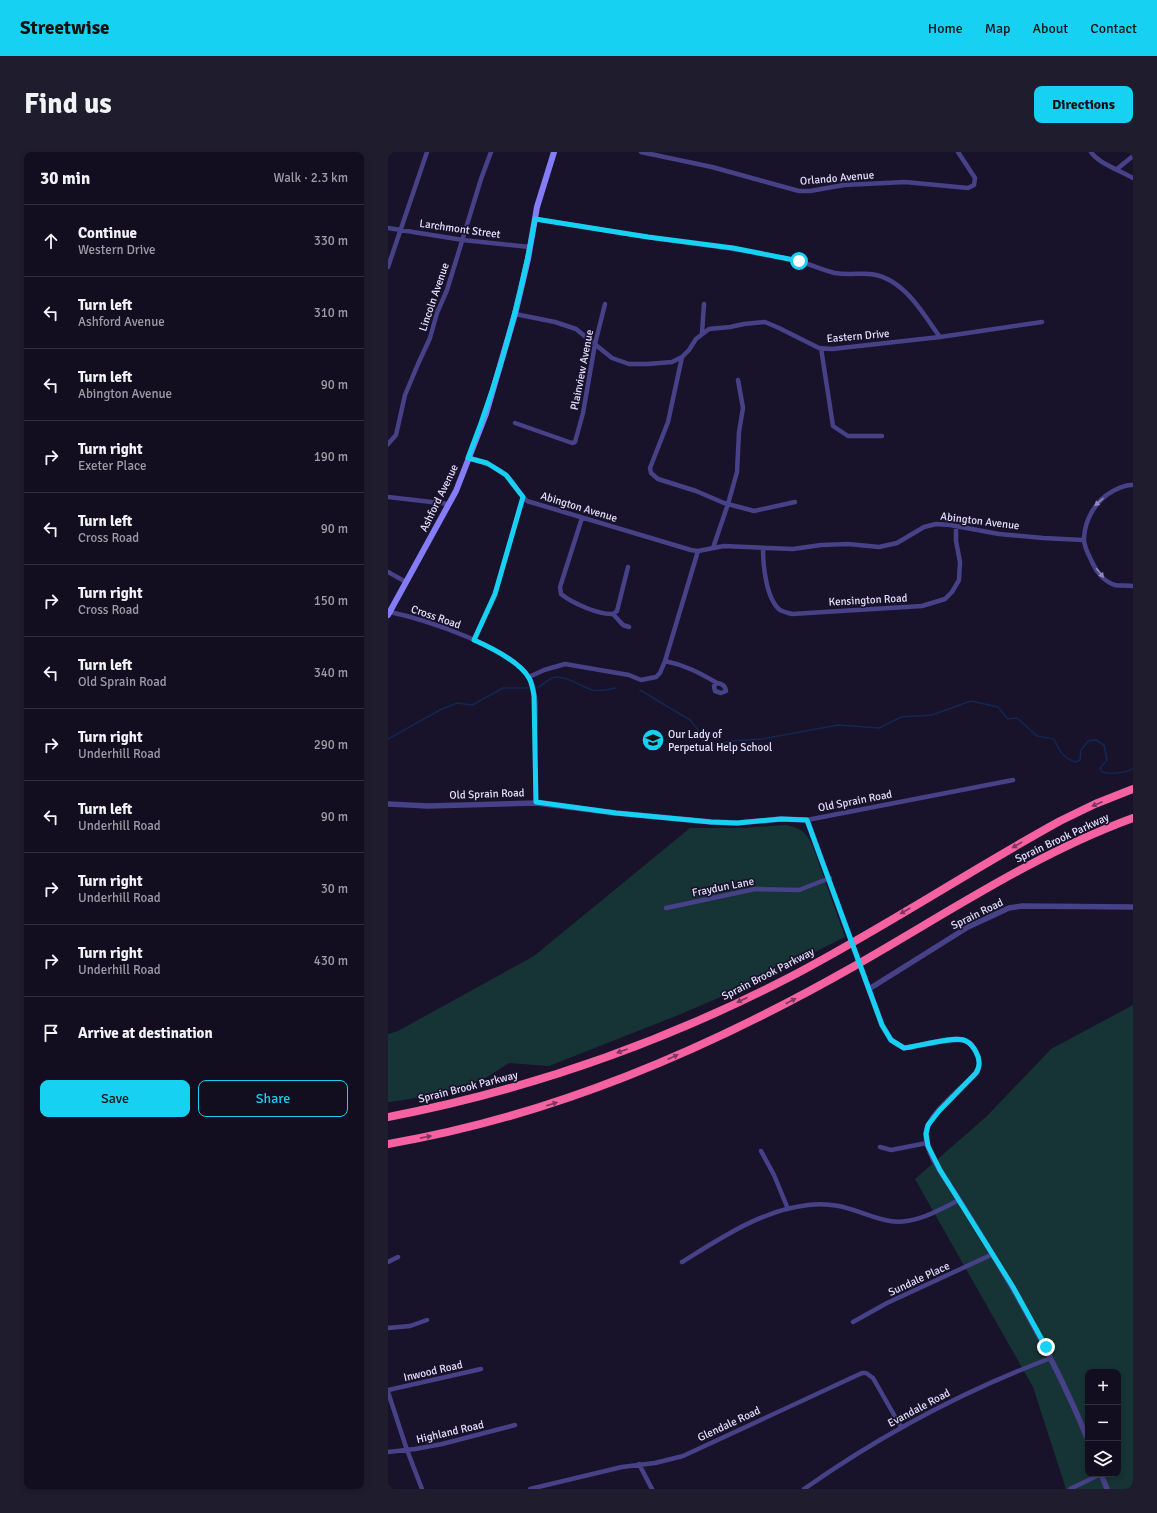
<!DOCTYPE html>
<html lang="en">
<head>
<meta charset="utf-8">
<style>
	:root { --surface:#120e20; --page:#1f1c2d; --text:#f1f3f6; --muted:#9c9ca5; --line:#312e3e; --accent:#16d1f2 }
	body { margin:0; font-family:Signika,sans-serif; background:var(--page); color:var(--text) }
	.controls { position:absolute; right:12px; bottom:12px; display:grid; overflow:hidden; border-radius:8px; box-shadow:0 2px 6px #0003 }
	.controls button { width:36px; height:36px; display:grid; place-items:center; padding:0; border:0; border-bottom:1px solid var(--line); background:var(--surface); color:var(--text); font:20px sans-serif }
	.stop { position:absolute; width:12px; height:12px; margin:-9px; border:3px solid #16d1f2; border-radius:50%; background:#fff }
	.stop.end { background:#16d1f2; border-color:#fff; box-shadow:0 1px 4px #0008 }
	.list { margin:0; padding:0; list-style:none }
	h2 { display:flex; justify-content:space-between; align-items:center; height:52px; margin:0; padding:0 16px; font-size:17px }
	h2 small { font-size:13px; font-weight:400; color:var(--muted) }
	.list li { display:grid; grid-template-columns:26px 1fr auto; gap:12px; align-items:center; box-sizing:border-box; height:72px; padding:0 16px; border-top:1px solid var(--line) }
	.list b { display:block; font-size:15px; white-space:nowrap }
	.list p { margin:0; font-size:13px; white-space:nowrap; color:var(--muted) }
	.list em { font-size:13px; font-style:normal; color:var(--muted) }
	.actions { display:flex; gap:8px; padding:12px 16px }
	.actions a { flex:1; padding:9px 0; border:1px solid var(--accent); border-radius:8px; text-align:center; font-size:14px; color:var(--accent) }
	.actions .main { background:var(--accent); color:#111 }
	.icon { flex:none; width:22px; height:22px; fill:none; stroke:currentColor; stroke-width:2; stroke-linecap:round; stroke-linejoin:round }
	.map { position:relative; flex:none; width:745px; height:1337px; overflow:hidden; border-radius:8px }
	header { display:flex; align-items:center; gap:24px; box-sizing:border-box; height:56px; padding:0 20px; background:var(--accent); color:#111 }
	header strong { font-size:19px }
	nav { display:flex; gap:22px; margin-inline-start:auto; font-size:14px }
	.intro { display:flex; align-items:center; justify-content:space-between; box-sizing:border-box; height:96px; padding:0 24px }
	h1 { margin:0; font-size:28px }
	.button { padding:10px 18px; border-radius:8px; background:var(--accent); color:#111; font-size:14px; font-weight:700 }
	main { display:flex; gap:24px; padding:0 24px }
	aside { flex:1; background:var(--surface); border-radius:8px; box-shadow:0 2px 6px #0003 }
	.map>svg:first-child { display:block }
</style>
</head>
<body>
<header>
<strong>Streetwise</strong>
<nav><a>Home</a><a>Map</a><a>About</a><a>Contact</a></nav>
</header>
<div class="intro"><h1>Find us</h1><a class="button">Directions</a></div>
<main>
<aside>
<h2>30 min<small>Walk · 2.3 km</small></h2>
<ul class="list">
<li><svg class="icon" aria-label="ahead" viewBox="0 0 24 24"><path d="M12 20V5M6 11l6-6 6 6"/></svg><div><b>Continue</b><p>Western Drive</p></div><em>330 m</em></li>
<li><svg class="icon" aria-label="left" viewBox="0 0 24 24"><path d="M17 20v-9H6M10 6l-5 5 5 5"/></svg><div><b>Turn left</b><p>Ashford Avenue</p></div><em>310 m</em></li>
<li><svg class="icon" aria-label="left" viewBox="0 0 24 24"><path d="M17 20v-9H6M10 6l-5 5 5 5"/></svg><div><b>Turn left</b><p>Abington Avenue</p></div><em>90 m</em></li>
<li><svg class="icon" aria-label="right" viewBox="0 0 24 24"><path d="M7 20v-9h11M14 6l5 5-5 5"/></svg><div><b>Turn right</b><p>Exeter Place</p></div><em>190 m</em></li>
<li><svg class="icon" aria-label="left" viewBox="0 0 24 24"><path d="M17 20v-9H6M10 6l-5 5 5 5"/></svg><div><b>Turn left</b><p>Cross Road</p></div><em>90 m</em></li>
<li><svg class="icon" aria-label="right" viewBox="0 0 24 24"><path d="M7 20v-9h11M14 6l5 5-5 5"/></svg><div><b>Turn right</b><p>Cross Road</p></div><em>150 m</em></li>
<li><svg class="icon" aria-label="left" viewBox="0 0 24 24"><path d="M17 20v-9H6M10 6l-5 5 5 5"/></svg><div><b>Turn left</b><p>Old Sprain Road</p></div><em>340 m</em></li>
<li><svg class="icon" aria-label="right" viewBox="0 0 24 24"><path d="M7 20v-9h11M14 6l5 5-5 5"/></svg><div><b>Turn right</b><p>Underhill Road</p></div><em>290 m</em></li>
<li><svg class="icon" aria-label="left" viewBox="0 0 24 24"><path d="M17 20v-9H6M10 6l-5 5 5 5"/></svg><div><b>Turn left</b><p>Underhill Road</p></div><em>90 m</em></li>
<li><svg class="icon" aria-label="right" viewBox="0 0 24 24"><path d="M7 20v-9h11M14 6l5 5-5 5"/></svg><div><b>Turn right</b><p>Underhill Road</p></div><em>30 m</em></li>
<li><svg class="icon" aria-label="right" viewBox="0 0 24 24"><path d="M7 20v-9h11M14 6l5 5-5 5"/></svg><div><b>Turn right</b><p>Underhill Road</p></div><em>430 m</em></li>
<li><svg class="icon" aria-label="arrive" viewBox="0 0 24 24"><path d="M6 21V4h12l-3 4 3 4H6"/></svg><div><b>Arrive at destination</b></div></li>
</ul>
<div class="actions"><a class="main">Save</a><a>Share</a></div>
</aside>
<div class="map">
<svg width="745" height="1337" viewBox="0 0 745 1337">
	<rect width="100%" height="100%" fill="#18132b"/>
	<path fill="#163435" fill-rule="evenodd" d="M398,673C412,676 417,679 424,692L457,785L363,832L288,864L161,914L121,911L99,925L67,937L22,947L0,950V882L10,879L146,804L302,676H355Z
		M745,853V1337H678L645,1235L527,1027L599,964L663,897ZM700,1220H730V1322H700Z"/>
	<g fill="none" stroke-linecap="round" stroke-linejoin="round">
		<path stroke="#132750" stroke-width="1.5" d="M150,535C157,533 160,525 169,525C181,525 192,534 204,538C210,540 221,537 228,536
			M252,538L302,568L311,579L315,589L323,594L342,589L374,587L450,573L491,576L513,565L544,563L583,549L610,555L620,567L629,566L649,584L666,587C671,598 675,606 687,610L692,608L693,598L700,589L708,588L716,593L719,608L712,616L714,620C725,623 735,621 745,617
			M0,587L52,558L69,551L84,553L115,536H140"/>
		<path stroke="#474187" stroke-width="4.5" d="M253,0L324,15L411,39H422L456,33L517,30L580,36L586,33L587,26L570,0
			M703,0C710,11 733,19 745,26
			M729,17L745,4
			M147,67C185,72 222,80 260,85C310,93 360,97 410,109C422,112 434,118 447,121C468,125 481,116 503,129C524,141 538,166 552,185
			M0,76L75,88L142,95
			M0,115L39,0
			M127,162L167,170L188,177L224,206L241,212H260L284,210L294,205L301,198L308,187L321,177L342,175L356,172L377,170L391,176L431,196L444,197L552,185L654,170
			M314,181L316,152
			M433,196L445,274L460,284H494
			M294,205L280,270L262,316L263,321L270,327L308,339L336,351L366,359L407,350
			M127,271L184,291L187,290L195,261L207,192L217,152
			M0,292L8,283L17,243L30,212L42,186L49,161L59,138L93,27L103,0
			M81,306C95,310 112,315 122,327C128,334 132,343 139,349L303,398L310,399L336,394L405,397L433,393L460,392L491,395L509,391L536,375L548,372L562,373L611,382L655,386L695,388
			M745,333C737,332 732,336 725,339C708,348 697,367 696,386C695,394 702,405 705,412C709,421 717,430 727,433C732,434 739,433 745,434
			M0,345L61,352
			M194,366L172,435L173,442C184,451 211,463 225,462
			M325,396L340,352L349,320L351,280L355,256L350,228
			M375,396C375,413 378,447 392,458C396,460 400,461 404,462L534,454L557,447L564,440L571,428L572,410L568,389V374
			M0,420L18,430
			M2,460C35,467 126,496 142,527C150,544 147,566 147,584C147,606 147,628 148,651
			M225,462L229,459L240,415
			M225,462L235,473L241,475
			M86,488L107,442L135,345
			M277,509C297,513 312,521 329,531
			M141,525L156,518L177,512L241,523L253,528L268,525L272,521L277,509L310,399
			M329,531C334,532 337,533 338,539L333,541L327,539L326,534Z
			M419,668L625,628
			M278,756L367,737L411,738L442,726
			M492,995L503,998L539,991
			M373,999L386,1023L400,1057
			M0,1110L10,1105
			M294,1110C333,1086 374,1058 420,1053C452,1049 469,1061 497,1068C523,1075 549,1059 571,1048
			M465,1170L499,1151L605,1102
			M0,1176L22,1174L39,1168
			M0,1238L93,1217
			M0,1240L19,1298L34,1337
			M0,1300L27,1297L54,1292L127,1273
			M251,1312L264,1337
			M142,1337L234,1315L267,1311L295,1304L474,1221H478L485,1226L513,1275
			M416,1337C493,1283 575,1239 663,1206
			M682,1337L713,1322"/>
		<path stroke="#474187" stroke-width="5.5" d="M0,652L40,654L148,651L228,661L323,670L349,671L393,667L419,668L494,873L503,888L516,896C529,895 568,883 578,889C582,891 586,896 588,900C592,907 592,915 588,921C575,936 540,962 538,981C537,1001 558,1027 568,1043C618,1122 665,1202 700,1288
			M481,837L580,775L621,756L634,754L745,755
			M713,1322L719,1337"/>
		<path stroke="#857cf8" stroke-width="6" d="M0,463L68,339L98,262L127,162L140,107L149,55L166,0"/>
		<path stroke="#f661a1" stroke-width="8" d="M0,965C140,938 276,890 402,825C494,777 581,719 672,669L707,652L745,637
			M0,992C164,964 318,898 463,816C555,764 644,703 745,666"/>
	</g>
	<defs><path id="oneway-solid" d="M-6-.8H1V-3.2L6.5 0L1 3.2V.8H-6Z"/></defs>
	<g fill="#8e88bc">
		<use href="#oneway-solid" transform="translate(711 350) rotate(138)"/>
		<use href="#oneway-solid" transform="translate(712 421) rotate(51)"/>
	</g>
	<g fill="#7c3660">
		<use href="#oneway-solid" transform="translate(709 652) rotate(157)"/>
		<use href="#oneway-solid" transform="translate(629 693) rotate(150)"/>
		<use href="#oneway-solid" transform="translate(517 759) rotate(150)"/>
		<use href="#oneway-solid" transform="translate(354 848) rotate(155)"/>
		<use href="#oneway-solid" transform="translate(403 849) rotate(-28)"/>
		<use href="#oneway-solid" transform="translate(234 899) rotate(160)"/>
		<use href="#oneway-solid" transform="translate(285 905) rotate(-24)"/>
		<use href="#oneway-solid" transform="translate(164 952) rotate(-18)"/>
		<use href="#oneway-solid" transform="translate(38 985) rotate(-11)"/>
	</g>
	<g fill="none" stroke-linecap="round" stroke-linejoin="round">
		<path stroke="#16d1f2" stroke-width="5" d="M411,109L345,96L260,85L147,67C133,148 110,229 80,306L99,311L118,323L135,345L107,442L86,488C104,496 131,509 141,526C144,531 145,538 146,544L148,650L228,661L323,670L349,671L393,667L419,668L494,873L503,888L516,896C529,895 568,883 578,889C582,891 586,896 588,900C592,907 592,915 588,921L551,959L540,973L538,982L540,994L552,1018L625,1135L658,1195"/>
	</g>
	<defs>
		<g id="school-disc" transform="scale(1.15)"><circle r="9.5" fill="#16d1f2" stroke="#18132b"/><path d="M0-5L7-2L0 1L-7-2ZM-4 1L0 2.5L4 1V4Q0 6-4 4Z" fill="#111"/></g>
	</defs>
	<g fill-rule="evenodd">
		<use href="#school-disc" x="265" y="588"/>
	</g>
	<g text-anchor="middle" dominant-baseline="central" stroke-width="3.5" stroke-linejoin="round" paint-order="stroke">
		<g font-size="11" fill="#e4dffd" stroke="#18132b">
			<text transform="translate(449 26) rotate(-5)">Orlando Avenue</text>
			<text transform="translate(72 77) rotate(8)">Larchmont Street</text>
			<text transform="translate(46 145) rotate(-71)">Lincoln Avenue</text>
			<text transform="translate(470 184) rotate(-5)">Eastern Drive</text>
			<text transform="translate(194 218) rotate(-79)">Plainview Avenue</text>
			<text transform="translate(51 346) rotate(-64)">Ashford Avenue</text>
			<text transform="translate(191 355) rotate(17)">Abington Avenue</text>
			<text transform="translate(592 369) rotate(7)">Abington Avenue</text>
			<text transform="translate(480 448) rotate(-3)">Kensington Road</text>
			<text transform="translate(48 465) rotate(19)">Cross Road</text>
			<text transform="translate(99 642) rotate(-2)">Old Sprain Road</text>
			<text transform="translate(467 649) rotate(-11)">Old Sprain Road</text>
			<text transform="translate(674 686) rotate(-25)">Sprain Brook Parkway</text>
			<text transform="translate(335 735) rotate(-11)">Fraydun Lane</text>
			<text transform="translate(589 762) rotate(-26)">Sprain Road</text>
			<text transform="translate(380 822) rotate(-27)">Sprain Brook Parkway</text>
			<text transform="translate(80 935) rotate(-14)">Sprain Brook Parkway</text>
			<text transform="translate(531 1127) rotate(-25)">Sundale Place</text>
			<text transform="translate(45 1219) rotate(-13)">Inwood Road</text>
			<text transform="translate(531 1256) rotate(-28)">Evandale Road</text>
			<text transform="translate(341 1272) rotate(-25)">Glendale Road</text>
			<text transform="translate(62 1280) rotate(-13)">Highland Road</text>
		</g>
		<g font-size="11" fill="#e4dffd" stroke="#18132b" text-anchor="start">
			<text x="280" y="582">Our Lady of<tspan x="280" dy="13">Perpetual Help School</tspan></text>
		</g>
	</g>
</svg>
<div class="controls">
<button>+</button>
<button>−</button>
<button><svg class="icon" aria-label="layers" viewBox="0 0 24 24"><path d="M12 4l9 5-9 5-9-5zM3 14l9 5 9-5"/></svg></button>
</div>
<div class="stop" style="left:411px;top:109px"></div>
<div class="stop end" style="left:658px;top:1195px"></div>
</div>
</main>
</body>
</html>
